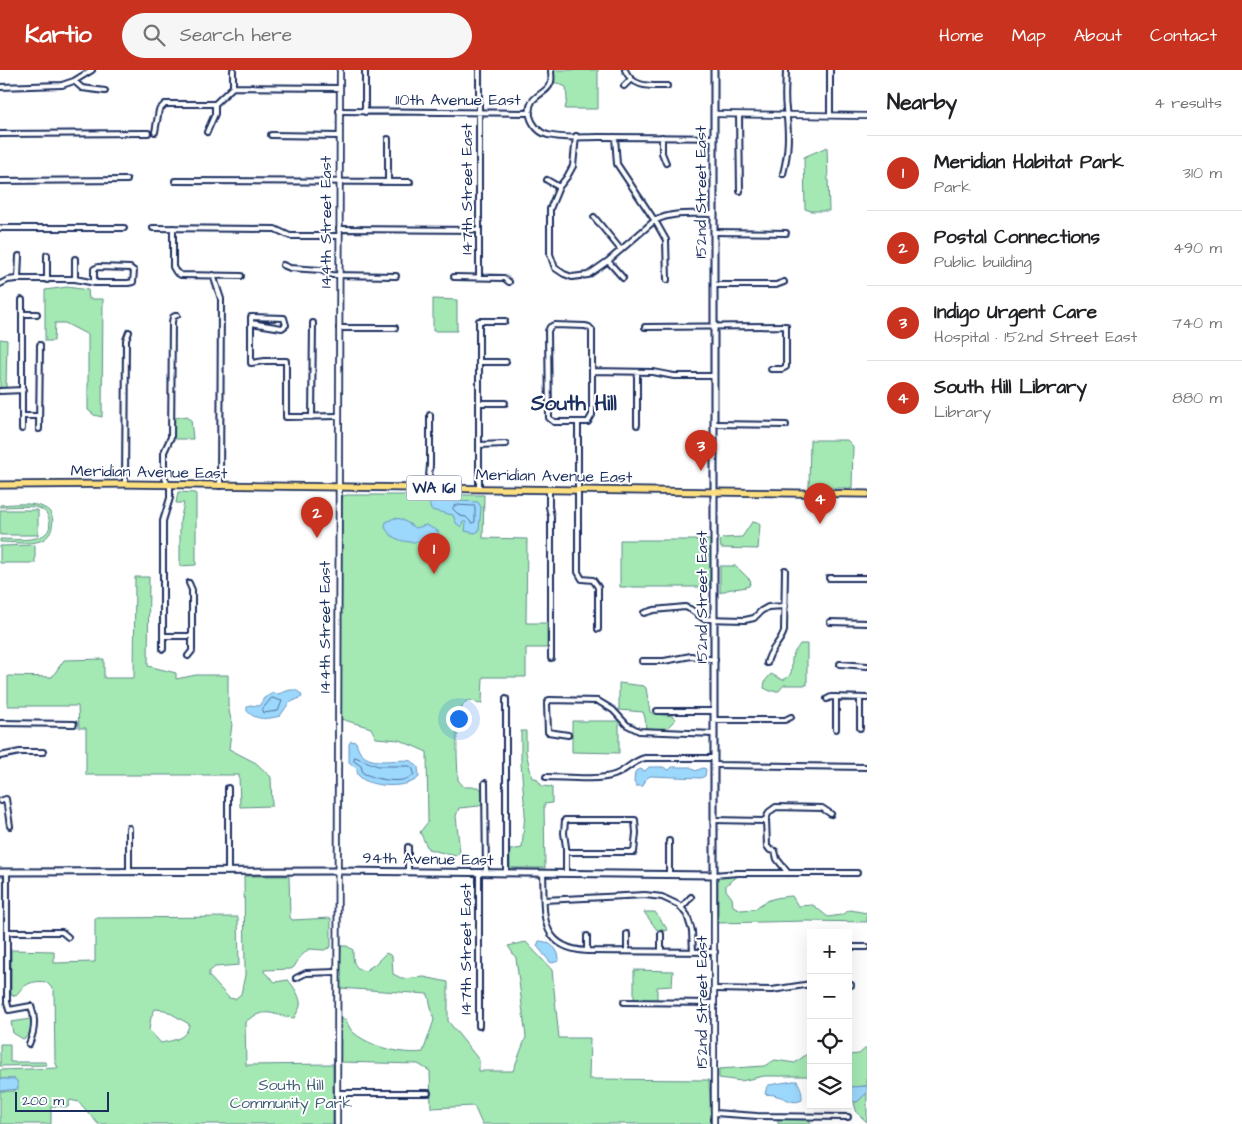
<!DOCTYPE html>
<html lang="en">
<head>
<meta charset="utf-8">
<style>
	:root { --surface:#fff; --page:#f6f6f6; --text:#202124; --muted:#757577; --line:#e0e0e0; --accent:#c8321e }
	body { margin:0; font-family:"Architects Daughter",sans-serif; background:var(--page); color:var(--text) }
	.controls { position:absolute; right:15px; bottom:15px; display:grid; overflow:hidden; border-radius:0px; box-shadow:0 5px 20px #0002 }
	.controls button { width:45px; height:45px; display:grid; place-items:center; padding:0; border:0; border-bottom:1px solid var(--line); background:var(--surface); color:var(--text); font:25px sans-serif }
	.scale { position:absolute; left:15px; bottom:12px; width:94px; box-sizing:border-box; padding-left:5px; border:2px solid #1b2f5e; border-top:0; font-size:14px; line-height:18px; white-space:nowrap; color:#1b2f5e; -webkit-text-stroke:4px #fff; paint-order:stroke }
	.you { position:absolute; left:458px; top:648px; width:18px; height:18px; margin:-12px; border:4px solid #fff; border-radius:50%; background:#1a73e8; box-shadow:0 0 0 8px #1a73e833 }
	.badge { display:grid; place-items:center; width:32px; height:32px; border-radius:50%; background:var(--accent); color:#fff; font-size:16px; font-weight:700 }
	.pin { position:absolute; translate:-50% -41px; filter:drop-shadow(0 1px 2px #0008) }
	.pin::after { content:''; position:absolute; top:26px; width:18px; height:15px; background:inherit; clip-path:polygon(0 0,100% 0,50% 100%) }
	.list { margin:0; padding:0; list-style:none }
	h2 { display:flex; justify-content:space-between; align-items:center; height:65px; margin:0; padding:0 20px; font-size:21px }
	h2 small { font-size:16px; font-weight:400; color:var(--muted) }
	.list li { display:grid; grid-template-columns:32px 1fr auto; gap:15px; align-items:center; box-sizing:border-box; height:75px; padding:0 20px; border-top:1px solid var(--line) }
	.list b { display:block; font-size:19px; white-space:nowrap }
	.list p { margin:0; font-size:16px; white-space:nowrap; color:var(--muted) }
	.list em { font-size:16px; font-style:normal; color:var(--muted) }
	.icon { flex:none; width:28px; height:28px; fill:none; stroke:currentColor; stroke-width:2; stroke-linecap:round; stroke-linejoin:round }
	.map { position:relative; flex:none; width:867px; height:1054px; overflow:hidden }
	header { display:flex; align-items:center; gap:30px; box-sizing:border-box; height:70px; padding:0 25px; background:var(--accent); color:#fff }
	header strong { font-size:24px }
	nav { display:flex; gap:28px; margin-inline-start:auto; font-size:18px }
	.search { width:350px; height:45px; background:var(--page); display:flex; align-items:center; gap:12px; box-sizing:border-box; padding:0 18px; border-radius:28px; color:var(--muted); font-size:19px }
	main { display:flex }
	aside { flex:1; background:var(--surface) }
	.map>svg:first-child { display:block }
</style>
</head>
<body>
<header>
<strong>Kartio</strong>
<div class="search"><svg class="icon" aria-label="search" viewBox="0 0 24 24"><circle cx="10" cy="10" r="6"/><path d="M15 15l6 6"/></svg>Search here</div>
<nav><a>Home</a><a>Map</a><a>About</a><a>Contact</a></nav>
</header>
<main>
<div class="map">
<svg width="867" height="1054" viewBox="0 0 867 1054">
	<rect width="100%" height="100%" fill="#fff"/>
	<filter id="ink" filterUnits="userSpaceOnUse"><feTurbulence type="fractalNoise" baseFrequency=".02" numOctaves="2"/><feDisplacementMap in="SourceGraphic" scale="10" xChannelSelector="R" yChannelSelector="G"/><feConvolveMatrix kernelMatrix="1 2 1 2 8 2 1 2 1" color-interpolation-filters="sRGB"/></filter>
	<g filter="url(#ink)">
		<path fill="#a4e8b3" stroke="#608c88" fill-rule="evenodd" d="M554,0H598V39H565L567,29L566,17L554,12Z
			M827,77L829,141H811L805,139L804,87Z
			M67,217L88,220L89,229H103L102,347L94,345L88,340V265L65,253H55L54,271H45V220Z
			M433,229L457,230V261H433Z
			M0,269L7,270L6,318H0Z
			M188,346V349H191L193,369H172L174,348Z
			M810,370H847L853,376L852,418H809Z
			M178,422L196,423V495L180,496V451L184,433H176Z
			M347,425H484L483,468L527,469L526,553H547V578H526V607H483L482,633L478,634L476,632L468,630C452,639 458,693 458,710L464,717H479L482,721V735L479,736L459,738L456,746L460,782L455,786L428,779L420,762L428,752L427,682L399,670L376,668L371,658L341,649L342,430L343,426Z
			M0,435C16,434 59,428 52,457C51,464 46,469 40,471C28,475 12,472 0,472V469C14,469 56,475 49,449C48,444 44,440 39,438C28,435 12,437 0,437Z
			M0,440H38V465H0Z
			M752,452L758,453L760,455L758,479L721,478L720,471L723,468L742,467Z
			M620,470H711L710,517H620Z
			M35,475V493H0V476Z
			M720,496H736L751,511L749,516C738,520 731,517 720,523Z
			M135,507H149L148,596L176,603V609L196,605H228V636L232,654L229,679L256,693L271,707L272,736L240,737L239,705H86V658H79L78,636H8V606L52,607L64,590L104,589V608H134Z
			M800,574H807V615H784L779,621H770L764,618L765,611L771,604L783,610C794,605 791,600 792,589C792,584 797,579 800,574Z
			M619,613L644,616L646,618L650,642L654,644L673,646L676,649L667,658L649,659L646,658L645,648L643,642L619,640Z
			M572,651H619V683L572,682Z
			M521,661H526V682L532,708H536L542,716L552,717V733L544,734L545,798H510V780L522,778L525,743L521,693Z
			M244,806H289L290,847L292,850L331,848V877L324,880L309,879L300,887L294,897L291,899L264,900V902L275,912L288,910C293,915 302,929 300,936C299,940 296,944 294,948C271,945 266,936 245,952L246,995L333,994V1054H98L79,1032L70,1030L68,1037L51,1036V1054H0V1021H15V1009H0V1000L58,998L55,991L54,920L46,912C33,910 23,914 16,926L11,925V880L54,881V893L95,892V848L238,847L239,895L215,897L209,902V906L229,928L235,929L241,924L245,905ZM155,939L165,940L189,954C187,969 174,970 161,973L149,960L151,947Z
			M718,806H738L726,815V820L732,828L733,836L741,840L755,839C766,829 777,827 792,826L798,836L813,835L828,847L841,845L850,840L867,843V852L807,851L718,853Z
			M644,842H655L668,860L665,861L661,859L657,860Z
			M526,872L552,900L559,968H590L589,1009L709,1010L711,1054H482L474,1036L431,1038L430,1001L418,994L339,992V949H345C348,954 350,960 354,963C371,977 402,985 423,982L434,950L428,924L339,918L341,876H347L353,880C353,891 353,898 365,901L375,894L386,883L392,886L393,904L403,909L424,907L448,912V951L479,990V1001H513L526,967L516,888L508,876Z
			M634,900L673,901L672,916L657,917V930H634Z
			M31,949V960L29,966L23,969L13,963L11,952Z
			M0,974H10V992H45L47,995L0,996Z
			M867,977V1016L850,1017L848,1011V985L859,984Z
			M807,984L811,985V1006H764L741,1011L719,1008V999L764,996L775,990L795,993Z
			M867,1023V1052L857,1043L854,1033Z
			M778,1049H808L812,1054H778Z"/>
		<path fill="#9cd7fc" stroke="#6894bd" d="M434,430L478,432L481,437L479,461L475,463L465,461L466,452H463L461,457L456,453L453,445L431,440L429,432Z
			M394,448L401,449L416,458L426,455L438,461L439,465C424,475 393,476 385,457L386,452Z
			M290,620H296L301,624L302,627L289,633L280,646C268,649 256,651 247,641V637L249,635L259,636L264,628L273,623L278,624Z
			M351,671L356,672C362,701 392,687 412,691L418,697L419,707C409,719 369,718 359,706C357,704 357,701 357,699L349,692V674Z
			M649,697H663L669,700L672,697H691L695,701L703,698L706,699L705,706L701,708L650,706L646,709L643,716H636L634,712L635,702L640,699L645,701Z
			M539,871C550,871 560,880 559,891L552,893L550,892L537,876Z
			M0,1009H15L17,1011L18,1019L0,1021Z
			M793,1011H797C801,1017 802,1022 802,1030C792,1035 787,1028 777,1026C773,1024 769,1025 765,1024L767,1016L769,1015Z
			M867,1016V1023L857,1032L851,1031L850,1017Z"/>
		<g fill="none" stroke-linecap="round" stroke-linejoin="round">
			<path stroke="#4f729d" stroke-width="1" d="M455,435L475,436V452L472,453L466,447L460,446L453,439Z
				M272,628L282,631L278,641L263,643L262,640Z
				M355,687L378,696H410L413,699L414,704C404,716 375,709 363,703L361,696L354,691Z"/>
			<g stroke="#1b2f5e" stroke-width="8">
				<path id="minor" d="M479,0V207
					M551,0C551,4 552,8 551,12C547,26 526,24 530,46C532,54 539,63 548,65C563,69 582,67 598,67C637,67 675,67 714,68
					M625,0C633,18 650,16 667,16
					M74,11L82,18L105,21
					M624,16L631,9
					M0,17L62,15L74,11L92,0
					M233,17L339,18
					M339,41L530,43
					M365,42V0
					M739,45L740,121
					M830,45V0
					M155,62L159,40L165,34H215
					M207,62L215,44V34L233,17V0
					M0,64L148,63
					M271,65L339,66
					M576,66L573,96L567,107L559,117L550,139V184L555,198L564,204L572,207L588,205L608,191L654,151C673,141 694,144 714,144
					M615,67L617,94L657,154L666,170L667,210
					M662,67V83L666,93
					M388,69V112
					M783,104C789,80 789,63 786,39C784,26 786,13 786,0
					M547,110L559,117
					M0,111L127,110
					M175,111L410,112
					M594,147L621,180
					M0,158H124
					M153,158L275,159L290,166H339
					M173,158V197L176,202L181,205L241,206
					M339,159L479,160
					M714,162L786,163
					M75,189V209
					M608,191L623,208
					M283,195L290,198L321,200L332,205L396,206
					M213,205L221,229L220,416
					M454,207L504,208L509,212
					M18,209L19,186
					M47,210V185
					M0,214L8,210L16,209H75L95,213H128L133,212L134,201L130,198L98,197L94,199V209L95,213
					M714,215H776L784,212
					M22,244H37
					M251,253L282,258L286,255L284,248L251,247V293L265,291H286V347L338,346
					M554,255L585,256L589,257L592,260V345L588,352H554L549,348L548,261L550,257Z
					M645,257L786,256V297L782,299H771
					M339,258H395
					M479,292H506
					M592,301L653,302L674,306H714
					M637,302V355
					M0,321L23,320
					M479,333H505
					M22,346H39
					M312,347L313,253
					M578,352V502L582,509L593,510L598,517V559
					M714,354L786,355
					M22,359V230
					M39,359L40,275
					M479,375L506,374
					M125,414L126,270L129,262
					M168,415L164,406V382L171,367L172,252L173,247L177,245
					M428,418L430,395V345
					M479,419V251H505
					M549,420V437L551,446V588
					M829,508H867
					M644,543L654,540L685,537L690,539L704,549L745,550L754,548L761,541L768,537L785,536
					M830,552L867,553
					M163,566H192
					M163,579V451L170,428V415
					M188,586L192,581V520L189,513
					M642,591H664L691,586L715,590
					M767,593C770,578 780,574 784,561L785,500
					M840,594L867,596
					M836,627V659
					M860,628V658
					M506,629V803
					M827,629L831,627L867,628
					M657,641H714
					M714,650H785L791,647
					M0,653L74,654
					M568,665L548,662L547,634L549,630L598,631L613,640L627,655L639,661L714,664
					M0,686L20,682H43
					M714,695L867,697
					M546,707C564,707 597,711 614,705C626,701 632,691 645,688H714
					M485,713L486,802
					M0,731L6,729L10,756
					M766,749L767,776L770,780L775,781L777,789L788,803
					M714,750L763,751L766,749L769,742L776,737L822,738L831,744
					M129,758V802
					M669,771V804
					M228,801V718
					M408,801V777
					M7,802V932L9,940L31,936C36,949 35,961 29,974
					M479,802V956
					M543,803C545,839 536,878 587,881L715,882
					M566,803V777L564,763L565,750H635L636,763L634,782H566
					M714,805L738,803H857
					M544,830L645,825L662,827L679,835L687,845L692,861L693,882
					M682,837L691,827
					M7,862H62L68,867
					M627,864V881
					M661,864V881
					M848,877H867
					M587,881V866
					M296,908L306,903L337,902
					M848,915H851
					M714,919L772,920L811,914
					M624,932L714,933
					M337,1023H428
					M714,1043L757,1046L848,1047"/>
			</g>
			<g stroke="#1b2f5e" stroke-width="8">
				<path id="tertiary" d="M714,44L867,46
					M337,1054L340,0
					M714,1054V805"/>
			</g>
			<g stroke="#1b2f5e" stroke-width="9">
				<path id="secondary" d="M0,802L337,801L714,805V0"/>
			</g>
			<g stroke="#1b2f5e" stroke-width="9">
				<path id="primary" d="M0,415L125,414L867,424"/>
			</g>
			<use href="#minor" stroke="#fff" stroke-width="4"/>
			<use href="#tertiary" stroke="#fff" stroke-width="4.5"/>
			<use href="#secondary" stroke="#fff" stroke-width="5"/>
			<use href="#primary" stroke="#fedf80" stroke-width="5.5"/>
		</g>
	</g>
	<g text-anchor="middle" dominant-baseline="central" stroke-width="4" stroke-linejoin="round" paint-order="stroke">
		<rect fill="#fff" stroke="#5f6d8e" stroke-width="1" x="406.5" y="405.5" width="55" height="25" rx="4"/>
		<g font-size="15" font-weight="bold" fill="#1b2f5e">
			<text x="434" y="418">WA 161</text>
		</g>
		<g font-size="16" fill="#1b2f5e" stroke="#fff">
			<text x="458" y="30">110th Avenue East</text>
			<text transform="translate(467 119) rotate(-90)">147th Street East</text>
			<text transform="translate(701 122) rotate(-90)">152nd Street East</text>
			<text transform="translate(326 152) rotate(-90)">144th Street East</text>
			<text transform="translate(149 402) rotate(1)">Meridian Avenue East</text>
			<text transform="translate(554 406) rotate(1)">Meridian Avenue East</text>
			<text transform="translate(702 527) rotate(-90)">152nd Street East</text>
			<text transform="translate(325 557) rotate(-90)">144th Street East</text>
			<text transform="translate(428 789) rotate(1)">94th Avenue East</text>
			<text transform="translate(466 879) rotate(-90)">147th Street East</text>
			<text transform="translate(702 932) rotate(-90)">152nd Street East</text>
		</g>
		<g font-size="16" fill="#3d5d73" stroke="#fff">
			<text x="291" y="1015">South Hill<tspan x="291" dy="18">Community Park</tspan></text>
		</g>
		<g font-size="21" font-weight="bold" fill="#1b2f5e" stroke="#fff">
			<text x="574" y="333">South Hill</text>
		</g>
	</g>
</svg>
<div class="controls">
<button>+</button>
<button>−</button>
<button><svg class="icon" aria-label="locate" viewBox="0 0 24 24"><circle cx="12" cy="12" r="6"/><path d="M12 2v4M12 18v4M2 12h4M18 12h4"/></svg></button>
<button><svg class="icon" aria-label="layers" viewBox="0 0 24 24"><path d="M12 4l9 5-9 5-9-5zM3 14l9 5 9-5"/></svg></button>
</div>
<div class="scale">200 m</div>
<div class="you"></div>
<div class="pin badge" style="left:434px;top:504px">1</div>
<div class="pin badge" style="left:317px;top:468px">2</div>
<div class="pin badge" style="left:701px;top:401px">3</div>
<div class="pin badge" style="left:820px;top:454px">4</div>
</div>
<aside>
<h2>Nearby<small>4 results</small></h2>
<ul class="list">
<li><span class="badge">1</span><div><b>Meridian Habitat Park</b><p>Park</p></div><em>310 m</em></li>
<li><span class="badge">2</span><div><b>Postal Connections</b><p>Public building</p></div><em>490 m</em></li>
<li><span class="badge">3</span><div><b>Indigo Urgent Care</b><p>Hospital · 152nd Street East</p></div><em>740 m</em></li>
<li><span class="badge">4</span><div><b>South Hill Library</b><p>Library</p></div><em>880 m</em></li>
</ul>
</aside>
</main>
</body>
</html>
